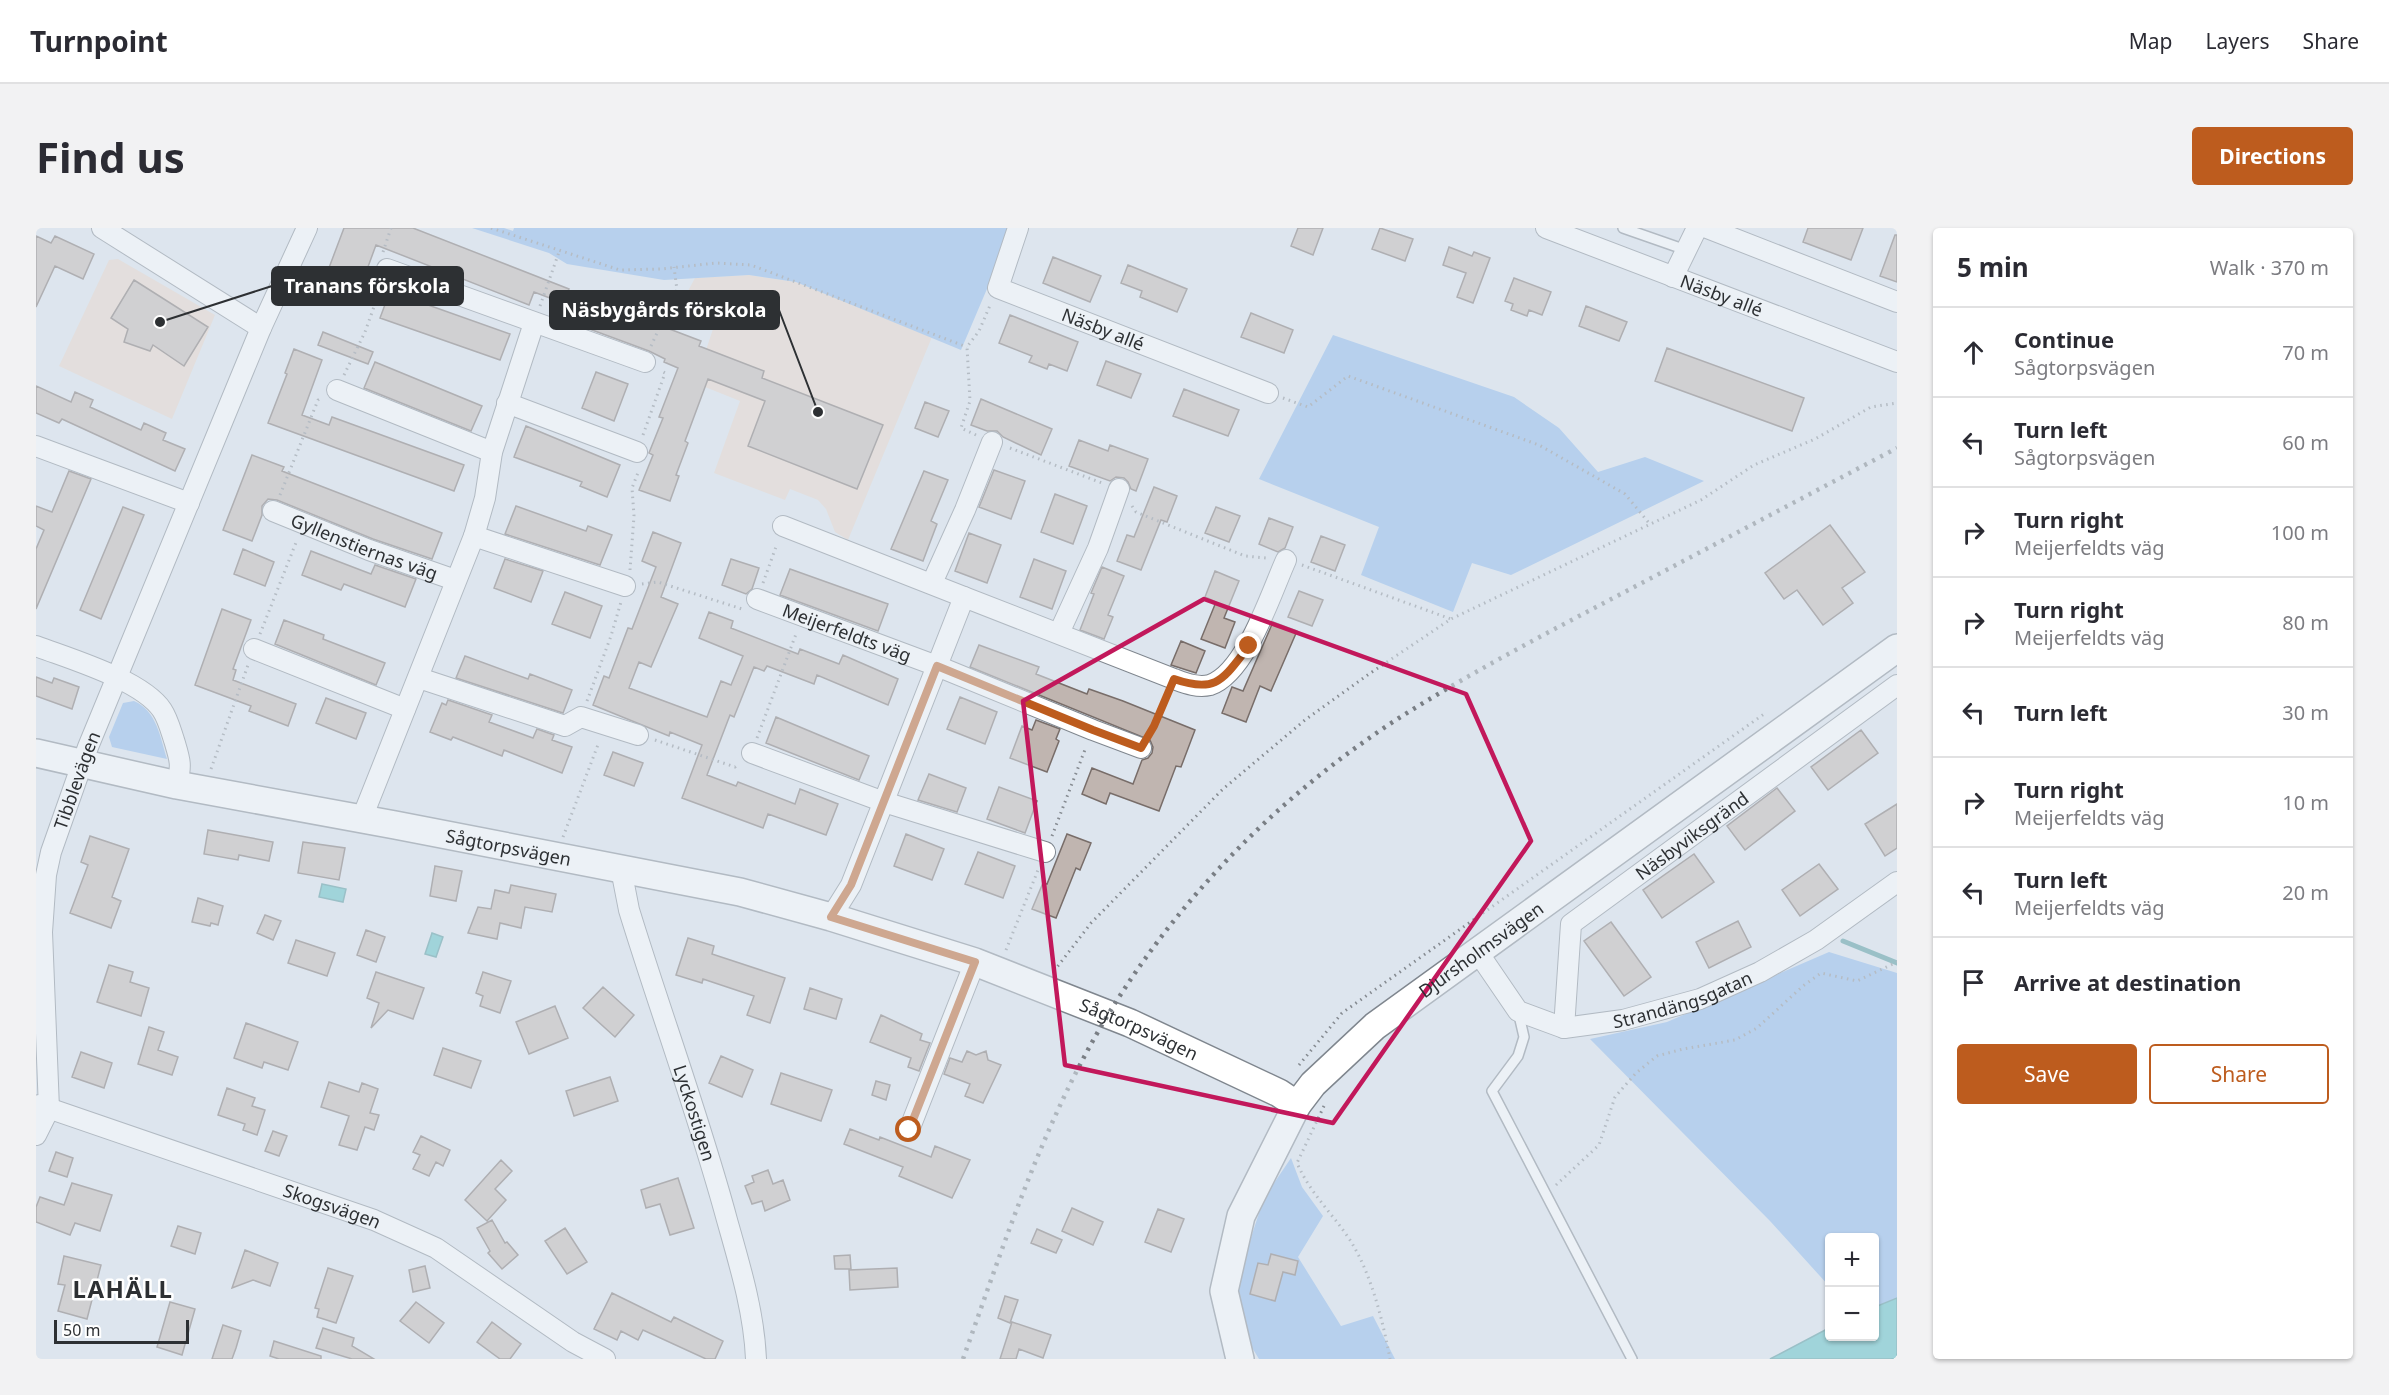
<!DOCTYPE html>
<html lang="en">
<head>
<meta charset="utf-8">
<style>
	:root { --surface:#fff; --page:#f2f2f3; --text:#2b2b33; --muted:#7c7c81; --line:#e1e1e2; --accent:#bd5c1e }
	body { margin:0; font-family:"Noto Sans",sans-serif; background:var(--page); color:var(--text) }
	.controls { position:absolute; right:18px; bottom:18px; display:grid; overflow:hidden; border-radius:6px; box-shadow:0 2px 4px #0004 }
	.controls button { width:54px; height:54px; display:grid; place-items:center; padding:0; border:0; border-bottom:2px solid var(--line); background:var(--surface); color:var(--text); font:30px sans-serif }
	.scale { position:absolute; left:18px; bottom:15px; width:135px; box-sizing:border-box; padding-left:6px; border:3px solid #2d3033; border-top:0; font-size:16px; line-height:21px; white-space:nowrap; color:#2d3033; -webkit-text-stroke:4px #fff; paint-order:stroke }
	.stop { position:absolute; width:18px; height:18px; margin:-14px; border:4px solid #bd5c1e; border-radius:50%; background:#fff }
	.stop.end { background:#bd5c1e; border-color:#fff; box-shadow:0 2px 6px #0008 }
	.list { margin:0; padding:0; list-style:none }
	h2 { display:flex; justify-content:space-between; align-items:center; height:78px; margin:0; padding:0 24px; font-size:26px }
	h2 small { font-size:20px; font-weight:400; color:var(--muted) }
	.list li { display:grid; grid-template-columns:39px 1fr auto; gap:18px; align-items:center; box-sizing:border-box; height:90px; padding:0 24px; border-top:2px solid var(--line) }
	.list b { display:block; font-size:22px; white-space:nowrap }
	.list p { margin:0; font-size:20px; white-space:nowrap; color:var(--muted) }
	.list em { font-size:20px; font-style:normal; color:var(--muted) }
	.actions { display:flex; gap:12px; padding:18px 24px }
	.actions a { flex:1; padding:14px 0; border:2px solid var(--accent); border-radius:6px; text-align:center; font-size:21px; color:var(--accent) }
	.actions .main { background:var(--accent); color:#fff }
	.icon { flex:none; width:33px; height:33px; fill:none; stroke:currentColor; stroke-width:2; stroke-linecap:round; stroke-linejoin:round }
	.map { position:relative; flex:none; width:1861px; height:1131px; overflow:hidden; border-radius:6px }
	header { display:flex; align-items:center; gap:36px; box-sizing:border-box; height:84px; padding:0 30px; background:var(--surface); border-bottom:2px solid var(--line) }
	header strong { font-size:28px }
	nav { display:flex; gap:33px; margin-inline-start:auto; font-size:21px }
	.intro { display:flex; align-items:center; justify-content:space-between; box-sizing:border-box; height:144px; padding:0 36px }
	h1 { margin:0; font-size:42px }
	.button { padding:15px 27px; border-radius:6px; background:var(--accent); color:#fff; font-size:21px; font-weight:700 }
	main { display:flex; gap:36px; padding:0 36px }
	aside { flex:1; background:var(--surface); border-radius:6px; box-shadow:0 2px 4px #0004 }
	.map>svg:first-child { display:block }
</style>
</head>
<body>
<header>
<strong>Turnpoint</strong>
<nav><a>Map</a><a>Layers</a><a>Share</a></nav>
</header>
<div class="intro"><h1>Find us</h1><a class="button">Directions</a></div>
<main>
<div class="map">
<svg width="1861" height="1131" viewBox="0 0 1861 1131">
	<rect width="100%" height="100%" fill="#dde5ee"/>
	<path fill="#ead6c7" d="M82,31L179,87L136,191L23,138L73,32Z
		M713,47L760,54L896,109L812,312L799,304L790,281L782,272L754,261L749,272L678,245L704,173L659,155L681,89L644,78L659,50Z"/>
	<path fill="#8ab6eb" d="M436,0H468L477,3L478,0H975L976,2L925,122L760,54L713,47L628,52L531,36L513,25Z
		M1297,107L1478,169L1523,200L1562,244L1609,229L1668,253L1475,347L1436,335L1417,384L1325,347L1343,299L1223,251Z
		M98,473C121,483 124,509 131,531L76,519L73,509L87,475Z
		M1793,724L1861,745V1070L1839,1079L1838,1010H1794L1793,1058L1734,993L1554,811L1631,794Z
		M1255,930L1266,959L1287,988L1262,1029L1305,1098L1337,1088L1359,1131H1223L1203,1098L1199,1058L1228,970Z"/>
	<path fill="#57bec2" stroke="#4a9397" stroke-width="1.5" d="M286,656L310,661L307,674L283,669Z
		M396,705L407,709L400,729L389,726Z
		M1861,1070V1131H1734L1793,1100L1794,1108H1838L1839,1079Z"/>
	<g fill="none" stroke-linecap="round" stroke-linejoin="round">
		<path stroke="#4a9397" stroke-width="5" d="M1807,713L1861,735"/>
	</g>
	<path fill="#c0b5b0" stroke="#786d69" stroke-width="1.5" d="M308,0H377L533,61L527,75L498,64L493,77L340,17L322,66L288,53Z
		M1262,0H1287L1277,27L1255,18Z
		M1344,0L1377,11L1369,33L1336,21Z
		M1772,0H1827L1815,32L1767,14Z
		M1859,7H1861V54L1844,48Z
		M0,8L15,15L19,8L58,26L47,51L19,38L0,79Z
		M1413,19L1436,28L1438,24L1454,30L1437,75L1421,69L1430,45L1407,37Z
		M1017,29L1065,48L1054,74L1007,55Z
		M1092,37L1151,61L1141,84L1104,69L1106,63L1085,55Z
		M1478,50L1515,64L1506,87L1493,82L1491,88L1475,82L1477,76L1469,73Z
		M98,52L172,99L148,138L117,117L114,123L88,114L92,101L75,90Z
		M364,67L474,106L464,132L344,90L350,74L360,77Z
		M559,70L582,79L581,81L665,113L663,118L728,143L726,150L847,197L821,261L712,218L729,173L672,151L649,213L652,215L640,247L643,248L634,273L603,262L617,227L613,225L627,190L623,189L642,140L628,134L629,131L613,123L548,99Z
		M1550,78L1591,94L1583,113L1543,98Z
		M1215,85L1257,102L1248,125L1205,109Z
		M974,87L1042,114L1031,143L1013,136L1011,141L993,134L996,128L963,115Z
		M287,104L337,124L332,136L282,117Z
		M1631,120L1768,170L1756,203L1619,153Z
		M258,121L286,132L266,187L293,197L296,189L428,237L418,263L232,195L251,146L249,145Z
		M1070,133L1105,146L1095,170L1061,157Z
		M339,134L446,178L435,203L328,160Z
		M560,144L592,156L578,193L546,180Z
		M0,158L35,174L39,164L57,172L54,179L105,202L108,195L130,205L127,212L149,221L139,243L26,191L23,195L0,185Z
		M1148,161L1203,182L1192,208L1137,188Z
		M945,171L1016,201L1005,227L967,209L961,203H951L935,197Z
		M889,174L913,183L902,209L879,200Z
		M490,198L584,237L571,269L544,258L546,254L478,229Z
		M1043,212L1072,223L1074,217L1112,231L1100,263L1095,261L1092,254L1088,250L1080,249L1074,253L1033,238Z
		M216,227L248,239L246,243L406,305L396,331L337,311L241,272L232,271L226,278V287L216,313L187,302Z
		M958,242L989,253L975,291L943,279Z
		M33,243L55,251L0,381V321L8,302L0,298V278L16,284Z
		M888,243L912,252L895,293L901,296L887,333L855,321Z
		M1118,259L1141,268L1131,294L1125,292L1105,342L1081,333L1091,307L1098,309Z
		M1019,266L1051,278L1037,316L1005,304Z
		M480,278L550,303L552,298L576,307L564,337L469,306Z
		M87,279L108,287L65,391L44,382Z
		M1180,279L1204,288L1193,314L1169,305Z
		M1233,290L1257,299L1249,320L1242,324L1223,316Z
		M1794,297L1829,344L1806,360L1817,375L1787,397L1761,362L1748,371L1729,345Z
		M617,304L645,315L625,369L642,376L615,439L603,434L593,460L671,489L685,453L695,457L707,428L663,410L673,384L697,393L695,400L762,426L764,421L803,436L807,427L862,451L852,477L781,447L778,456L731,438L728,443L718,439L698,489L694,487L671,547L700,558L702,554L759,576L764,561L802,576L790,607L732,586L727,600L646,570L666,517L634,504L633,508L557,477L568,448L573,450L592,400L596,401L620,339L606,333Z
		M933,305L965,317L951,355L919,343Z
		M1285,308L1309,317L1299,343L1275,334Z
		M207,321L238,334L229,358L198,346Z
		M275,323L335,346L339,337L380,351L369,379L308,356L305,362L266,347Z
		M469,331L507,343L495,374L458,360Z
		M695,331L723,340L716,361L710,366L686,357Z
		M998,331L1030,343L1016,381L984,369Z
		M1066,339L1088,348L1072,387L1077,389L1068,411L1044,402L1058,366L1055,365Z
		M754,341L852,376L842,403L744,367Z
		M1179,343L1203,353L1188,390L1199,394L1189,420L1165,411L1180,374L1169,369Z
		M1263,363L1287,372L1276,398L1252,389Z
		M529,364L566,378L554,410L516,396Z
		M186,381L215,392L197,441L200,442L197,452L260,476L252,498L213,483L215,478L159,457Z
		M248,392L288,407L287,411L349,435L340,457L239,416Z
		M1237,394L1261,403L1235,463L1224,458L1210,494L1186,485L1196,459L1207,463Z
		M1145,413L1169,423L1160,445L1135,437Z
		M943,417L1003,439L1000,446L1051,466L1053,461L1087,473L1159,502L1145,539L1140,538L1123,583L1074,565L1070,576L1046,566L1056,540L1097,556L1106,532L1112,530L1116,525L1117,519L1114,512L934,439Z
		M429,428L492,451L494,446L536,462L527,485L420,450Z
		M0,449L16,455L18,450L43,459L36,481L0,468Z
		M924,469L961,484L949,516L911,501Z
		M290,470L330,485L320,511L280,495Z
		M412,472L456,487L453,494L497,510L501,501L518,507L516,512L536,519L526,545L468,522L466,528L417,509L415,512L394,504L406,475L410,477Z
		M740,489L833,528L823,552L730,515Z
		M1000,492L1024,501L1020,511L1023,513L1011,544L974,530L986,498L996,502Z
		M1825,502L1842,525L1792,562L1775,539Z
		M577,524L607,535L598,558L568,547Z
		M893,546L930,560L921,584L882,572Z
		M963,559L1001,573L989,605L951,591Z
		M1741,560L1759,583L1709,622L1691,598Z
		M1861,576V620L1849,628L1829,596Z
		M172,602L237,614L233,633L203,627L202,632L168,626Z
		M870,606L908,621L896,652L858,638Z
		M1031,606L1055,615L1044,642L1040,640L1020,690L996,681L1007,655L1011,656Z
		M54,608L93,621L76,669L85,673L75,700L34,685L52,637L45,634Z
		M267,614L309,620L303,652L262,645Z
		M942,624L979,638L967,670L929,656Z
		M1658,626L1678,654L1626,690L1607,662Z
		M1783,636L1802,661L1764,688L1746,662Z
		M399,638L426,643L420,673L394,668Z
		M475,657L520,666L516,684L489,679L485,700L464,695L461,711L432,705L442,679L455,681L459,662L473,665Z
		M162,670L187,678L182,697L175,695L174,698L156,694Z
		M229,687L245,693L237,712L221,705Z
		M1702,693L1715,719L1673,740L1660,714Z
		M1575,694L1615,749L1588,768L1548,713Z
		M330,702L349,709L340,734L321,727Z
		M652,710L678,718L676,726L749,750L734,795L711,787L718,768L667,751L666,755L640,747Z
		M260,712L299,725L291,748L252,735Z
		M73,737L97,744L94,754L113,760L105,788L61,774Z
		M340,744L388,760L377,791L352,782L335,800L343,775L331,770Z
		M447,744L475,753L464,785L444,778L447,768L440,765Z
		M567,759L598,787L579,809L547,780Z
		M774,760L806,771L800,791L768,781Z
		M519,778L532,810L493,826L480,794Z
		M845,787L886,806L884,812L894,815L883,843L872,839L875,830L834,814Z
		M210,795L262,814L252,842L228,834L226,840L198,830Z
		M113,799L128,804L122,822L142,829L136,847L102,836Z
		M407,820L445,833L435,860L398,847Z
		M931,823L940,827L950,823L952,832L965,837L947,875L929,868L934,856L908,846L914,830L926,834Z
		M45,824L76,835L68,860L36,849Z
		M685,828L717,842L706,869L673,855Z
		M745,845L796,862L785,893L735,876Z
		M574,849L582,873L538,888L530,863Z
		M840,853L854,857L850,872L836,867Z
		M293,854L323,864L326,855L342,861L334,885L343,887L338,902L329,899L321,922L303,917L313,888L285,879Z
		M191,860L219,870L216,878L229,882L221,907L207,902L209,896L182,887Z
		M814,901L843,912L844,909L895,929L899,918L934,932L916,970L863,948L867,939L808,916Z
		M237,903L251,908L243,928L229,923Z
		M385,908L414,922L407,938L400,934L393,948L377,941L384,927L377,924Z
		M20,924L37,930L31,949L13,943Z
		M465,932L476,943L459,961L470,972L451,993L429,972Z
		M732,942L737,956L747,952L754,972L729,983L726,973L716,976L709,958L718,954L716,948Z
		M642,950L658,1000L634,1007L624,976L610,980L605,962Z
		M36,955L76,967L64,1003L39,995L34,1007L0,994V979L4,969L28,977Z
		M1036,980L1067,994L1057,1017L1026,1003Z
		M1122,981L1148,991L1135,1024L1109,1014Z
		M456,992L469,1015L471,1014L482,1027L466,1041L452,1025L454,1023L441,1000Z
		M142,998L165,1005L159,1026L135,1018Z
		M529,1000L551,1034L531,1046L509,1013Z
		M1001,1001L1026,1012L1020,1025L995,1015Z
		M209,1022L242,1035L234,1058L217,1052L196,1060Z
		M1235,1026L1262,1033L1259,1047L1247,1044L1239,1073L1214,1066L1222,1035L1232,1037Z
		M814,1027L815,1041H799L798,1028Z
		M28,1028L65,1037L51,1091L22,1083L29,1057L22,1056Z
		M389,1038L394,1060L377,1064L373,1042Z
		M292,1040L317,1048L300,1095L281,1089L283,1081L279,1080Z
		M861,1040L862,1059L814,1062L813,1042Z
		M576,1065L635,1094L638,1089L687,1113L679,1131H670L607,1102L602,1112L585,1103L581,1112L558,1101Z
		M969,1068L982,1072L974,1095L962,1090Z
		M134,1074L159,1081L146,1127L121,1119Z
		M380,1074L408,1095L393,1115L364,1093Z
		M456,1094L485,1116L474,1131H464L441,1114Z
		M976,1094L1015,1107L1007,1130L983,1121L980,1131H964Z
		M187,1097L205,1103L200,1120L196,1131H176Z
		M287,1100L318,1110L316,1118L338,1131H316L280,1120Z
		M238,1113L285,1128V1131H243L234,1128Z"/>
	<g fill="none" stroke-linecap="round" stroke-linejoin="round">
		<g stroke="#7f868e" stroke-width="12">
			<path id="lane" d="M1587,0L1650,22
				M1482,783L1488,809L1482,828L1456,863L1596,1131"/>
		</g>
		<g stroke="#7f868e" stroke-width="22">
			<g id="street">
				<path d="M66,0L225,100"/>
				<path id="s1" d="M982,0L962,60L1232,165"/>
				<path id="s2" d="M1510,0L1861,134"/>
				<path d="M1671,0L1861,74"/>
				<path d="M351,41L609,134"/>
				<path d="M1637,49L1661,0"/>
				<path d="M301,162L456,224"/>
				<path d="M471,175L601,224"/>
				<path d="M0,218L153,275"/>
				<path id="s3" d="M237,283L333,322L419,352"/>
				<path d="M747,298L928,369L815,657L795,689"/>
				<path d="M438,308L589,358"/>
				<path d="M896,355L929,282L956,214"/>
				<path d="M928,369L1138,451C1149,455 1161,460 1174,457C1210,445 1235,365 1250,332"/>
				<path id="s4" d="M721,371L901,438L1057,502L1105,520"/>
				<path d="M1023,405L1062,320L1083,261"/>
				<path d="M0,418C34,431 106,452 126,482C132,491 135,503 138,512C144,532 146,536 141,557"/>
				<path d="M218,421L369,481"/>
				<path d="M383,450L529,498L545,489L602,507"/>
				<path d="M716,525L848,574L1009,624"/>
				<path d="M326,590L438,308L449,270L456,224L498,95"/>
				<path id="s5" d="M585,641L593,682C625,786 663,888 691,992C704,1038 718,1084 720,1131"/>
				<path id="s6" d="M1441,723L1482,783L1528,800L1587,792L1664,771L1724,744L1780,712L1861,654"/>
				<path id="s7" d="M1528,800L1535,696L1861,457"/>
				<path id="s8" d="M3,877L338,992L400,1020L537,1114L569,1131"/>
				<path d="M873,902L939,734"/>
				<path id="s9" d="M0,907L13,881L6,704L10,647L15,624L52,519L225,100L271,0"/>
			</g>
		</g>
		<g stroke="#7f868e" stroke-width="30">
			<g id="secondary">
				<path id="s10" d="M0,525L141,557L359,597L704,664L795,689L939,734L1094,795L1243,865L1261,877"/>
				<path id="s11" d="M1204,1131L1188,1063L1205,988L1261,877L1277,856L1339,798L1861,420"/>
			</g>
		</g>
		<path stroke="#858a90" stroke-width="3" stroke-dasharray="1.5 4.5" stroke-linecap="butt" d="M455,0L584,42L625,41L680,35L715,37L931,119
			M347,24L355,0
			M504,78L523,24
			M615,118L641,62L638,39
			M308,147L329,104L345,59
			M1247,170L1272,179L1312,148L1503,217L1589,266L1613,295
			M607,207L629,145L624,142
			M940,207L925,200L934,173L931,119L943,103L955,75
			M974,220L1066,255
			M244,267L282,172L286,170
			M1096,278L1100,284L1209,328L1230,330
			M1266,337L1415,391
			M594,342L598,288L596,260L603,242
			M727,355L741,316
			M606,356L622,354L706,381
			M224,406L261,312
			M551,473L575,408L585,374
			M1114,506L1131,468
			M721,510L760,406
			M619,512L699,539L703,536
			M175,541L212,437
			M1016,608L1050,519
			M527,609L563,514
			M970,722L1002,642
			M1018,743L1055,695L1187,561L1269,492L1333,446L1415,391L1665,272L1718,237L1779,211L1835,179L1861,175
			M1263,837L1306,785L1728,486
			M1288,878L1261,935C1274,965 1296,985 1314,1012C1335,1045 1347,1093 1354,1131
			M1520,957L1563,917L1579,869L1600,845L1621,828L1647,821L1699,812L1721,800L1767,758L1785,745L1821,753L1861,734"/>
		<use href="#lane" stroke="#fff" stroke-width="9"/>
		<use href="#street" stroke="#fff" stroke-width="20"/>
		<use href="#secondary" stroke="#fff" stroke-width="27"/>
		<path stroke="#797e84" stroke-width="4.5" stroke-dasharray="3 6" stroke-linecap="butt" d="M927,1131C966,1022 1002,910 1059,809C1132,680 1239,570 1363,490C1434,445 1509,406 1583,367C1676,318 1768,269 1861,220"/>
	</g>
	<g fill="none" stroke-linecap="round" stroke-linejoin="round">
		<path stroke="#bd5c1e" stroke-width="8" d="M873,902L939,734L795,689L815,657L901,438L1057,502L1105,520L1118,498L1138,451C1181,466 1187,451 1213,418"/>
	</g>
	<path d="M0 0H1861V1131H0ZM1168,371L1430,466L1495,613L1297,895L1029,837L987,473Z" fill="#dde5ee" fill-opacity=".55" fill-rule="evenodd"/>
	<path fill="none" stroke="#c2185b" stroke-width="4.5" stroke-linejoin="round" d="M1168,371L1430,466L1495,613L1297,895L1029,837L987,473Z"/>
	<g text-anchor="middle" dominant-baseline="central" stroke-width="5" stroke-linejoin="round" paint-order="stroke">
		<g font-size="18" fill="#2d3033" stroke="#fff">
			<text stroke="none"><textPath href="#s2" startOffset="188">Näsby allé</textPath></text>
			<text stroke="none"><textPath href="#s1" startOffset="176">Näsby allé</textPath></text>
			<text stroke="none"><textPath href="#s3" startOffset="98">Gyllenstiernas väg</textPath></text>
			<text stroke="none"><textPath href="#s4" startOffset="96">Meijerfeldts väg</textPath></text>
			<text stroke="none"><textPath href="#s9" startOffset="363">Tibblevägen</textPath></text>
			<text stroke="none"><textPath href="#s7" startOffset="254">Näsbyviksgränd</textPath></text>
			<text stroke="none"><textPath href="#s10" startOffset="482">Sågtorpsvägen</textPath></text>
			<text stroke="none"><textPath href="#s11" startOffset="513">Djursholmsvägen</textPath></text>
			<text stroke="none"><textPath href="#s6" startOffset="244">Strandängsgatan</textPath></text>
			<text stroke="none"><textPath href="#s10" startOffset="1140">Sågtorpsvägen</textPath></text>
			<text stroke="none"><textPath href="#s5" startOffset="255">Lyckostigen</textPath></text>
			<text stroke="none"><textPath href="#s8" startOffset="310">Skogsvägen</textPath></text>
		</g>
		<g font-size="24" font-weight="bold" letter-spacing="1.5" fill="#2d3033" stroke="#fff">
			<text x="87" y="1060">LAHÄLL</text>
		</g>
	</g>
	<path fill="none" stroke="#2d3033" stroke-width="2" d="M124 94L236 58M782 184L743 82"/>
	<g fill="#2d3033" stroke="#fff" stroke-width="2">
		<circle cx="124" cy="94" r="6"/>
		<circle cx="782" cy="184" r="6"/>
	</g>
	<g fill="#2d3033" stroke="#2d3033" stroke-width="2">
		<rect x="236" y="39" width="191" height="38" rx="6"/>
		<rect x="514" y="63" width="229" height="38" rx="6"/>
	</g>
	<g font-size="20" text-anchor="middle" font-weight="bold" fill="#fff">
		<text x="331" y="65">Tranans förskola</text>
		<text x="628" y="89">Näsbygårds förskola</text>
	</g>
</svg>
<div class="controls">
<button>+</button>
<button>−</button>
</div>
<div class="scale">50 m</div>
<div class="stop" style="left:873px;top:902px"></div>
<div class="stop end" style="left:1213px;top:418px"></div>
</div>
<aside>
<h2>5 min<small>Walk · 370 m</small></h2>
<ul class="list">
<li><svg class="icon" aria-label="ahead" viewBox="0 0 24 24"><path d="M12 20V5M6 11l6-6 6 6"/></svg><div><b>Continue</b><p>Sågtorpsvägen</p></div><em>70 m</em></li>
<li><svg class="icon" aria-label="left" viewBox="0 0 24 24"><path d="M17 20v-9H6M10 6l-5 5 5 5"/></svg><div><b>Turn left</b><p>Sågtorpsvägen</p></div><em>60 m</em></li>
<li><svg class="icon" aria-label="right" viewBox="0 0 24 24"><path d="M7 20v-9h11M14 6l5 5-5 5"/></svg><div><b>Turn right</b><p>Meijerfeldts väg</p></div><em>100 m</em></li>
<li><svg class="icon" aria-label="right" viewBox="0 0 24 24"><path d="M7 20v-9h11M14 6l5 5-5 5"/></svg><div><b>Turn right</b><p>Meijerfeldts väg</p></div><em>80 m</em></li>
<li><svg class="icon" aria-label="left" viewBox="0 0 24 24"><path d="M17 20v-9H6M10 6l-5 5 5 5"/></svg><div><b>Turn left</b></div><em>30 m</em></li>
<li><svg class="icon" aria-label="right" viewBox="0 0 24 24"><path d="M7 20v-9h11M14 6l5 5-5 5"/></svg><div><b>Turn right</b><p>Meijerfeldts väg</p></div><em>10 m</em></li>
<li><svg class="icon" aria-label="left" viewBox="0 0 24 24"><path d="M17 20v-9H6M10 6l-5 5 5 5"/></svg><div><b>Turn left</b><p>Meijerfeldts väg</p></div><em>20 m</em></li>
<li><svg class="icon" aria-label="arrive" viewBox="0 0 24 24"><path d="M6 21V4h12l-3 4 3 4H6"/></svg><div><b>Arrive at destination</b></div></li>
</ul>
<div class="actions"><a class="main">Save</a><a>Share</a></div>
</aside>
</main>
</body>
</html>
